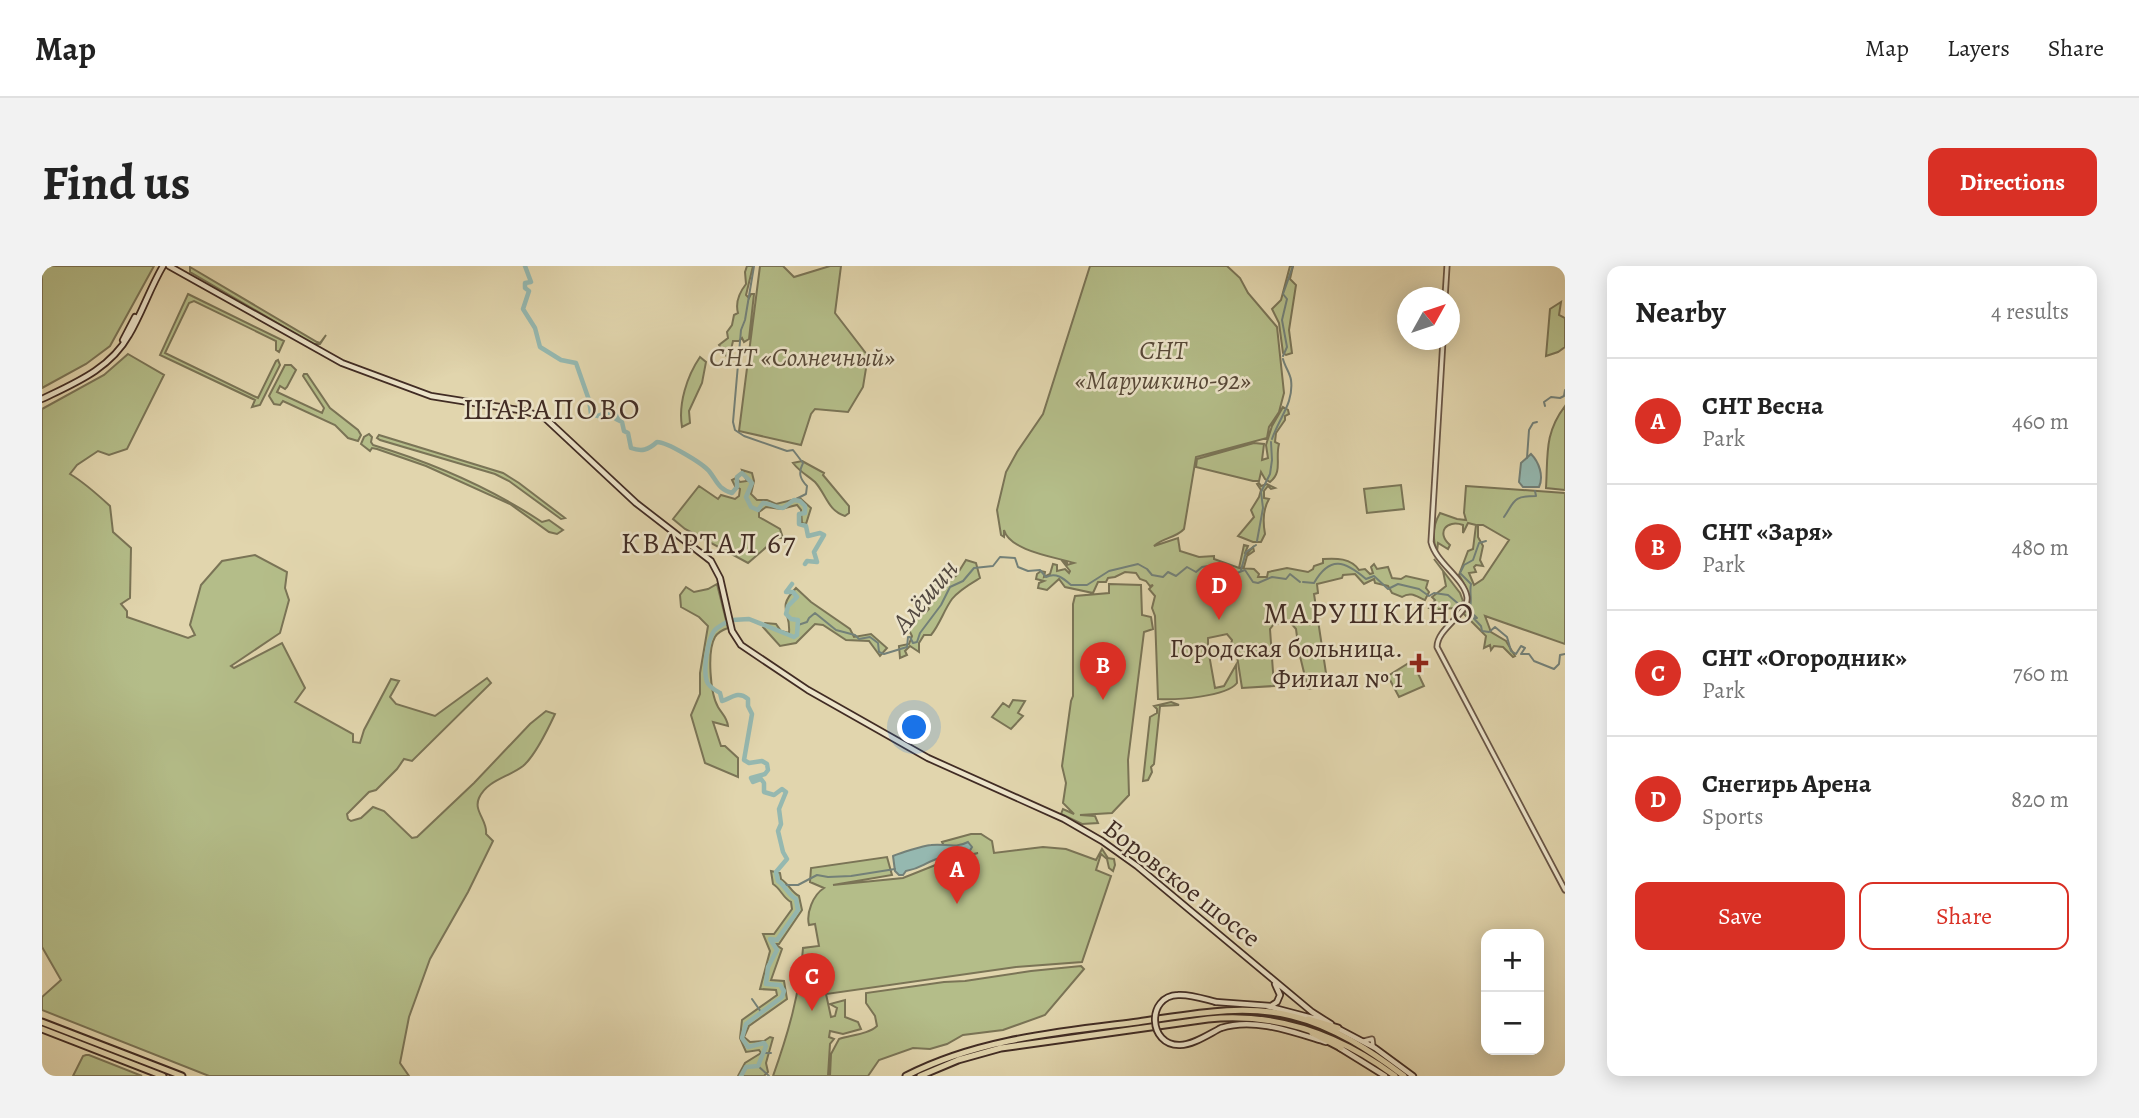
<!DOCTYPE html>
<html lang="en">
<head>
<meta charset="utf-8">
<style>
	:root { --surface:#fff; --page:#f2f2f2; --text:#222; --muted:#767676; --line:#e0e0e0; --accent:#d93025 }
	body { margin:0; font-family:Alegreya,serif; background:var(--page); color:var(--text) }
	.controls { position:absolute; right:21px; bottom:21px; display:grid; overflow:hidden; border-radius:14px; box-shadow:0 4px 18px #0003 }
	.controls button { width:63px; height:63px; display:grid; place-items:center; padding:0; border:0; border-bottom:2px solid var(--line); background:var(--surface); color:var(--text); font:35px sans-serif }
	.compass { position:absolute; left:1355px; top:21px; width:63px; height:63px; border-radius:50%; background:var(--surface); box-shadow:0 4px 18px #0003; rotate:50deg }
	.you { position:absolute; left:873px; top:462px; width:24px; height:24px; margin:-18px; border:5px solid #fff; border-radius:50%; background:#1a73e8; box-shadow:0 0 0 10px #1a73e833 }
	.badge { display:grid; place-items:center; width:46px; height:46px; border-radius:50%; background:var(--accent); color:#fff; font-size:23px; font-weight:700 }
	.pin { position:absolute; translate:-50% -58px; filter:drop-shadow(0 2px 4px #0008) }
	.pin::after { content:''; position:absolute; top:37px; width:24px; height:21px; background:inherit; clip-path:polygon(0 0,100% 0,50% 100%) }
	.list { margin:0; padding:0; list-style:none }
	h2 { display:flex; justify-content:space-between; align-items:center; height:91px; margin:0; padding:0 28px; font-size:30px }
	h2 small { font-size:23px; font-weight:400; color:var(--muted) }
	.list li { display:grid; grid-template-columns:46px 1fr auto; gap:21px; align-items:center; box-sizing:border-box; height:126px; padding:0 28px; border-top:2px solid var(--line) }
	.list b { display:block; font-size:26px; white-space:nowrap }
	.list p { margin:0; font-size:23px; white-space:nowrap; color:var(--muted) }
	.list em { font-size:23px; font-style:normal; color:var(--muted) }
	.actions { display:flex; gap:14px; padding:21px 28px }
	.actions a { flex:1; padding:16px 0; border:2px solid var(--accent); border-radius:14px; text-align:center; font-size:24px; color:var(--accent) }
	.actions .main { background:var(--accent); color:#fff }
	.map { position:relative; flex:none; width:1523px; height:810px; overflow:hidden; border-radius:14px }
	header { display:flex; align-items:center; gap:42px; box-sizing:border-box; height:98px; padding:0 35px; background:var(--surface); border-bottom:2px solid var(--line) }
	header strong { font-size:33px }
	nav { display:flex; gap:38px; margin-inline-start:auto; font-size:24px }
	.intro { display:flex; align-items:center; justify-content:space-between; box-sizing:border-box; height:168px; padding:0 42px }
	h1 { margin:0; font-size:49px }
	.button { padding:18px 32px; border-radius:14px; background:var(--accent); color:#fff; font-size:24px; font-weight:700 }
	main { display:flex; gap:42px; padding:0 42px }
	aside { flex:1; background:var(--surface); border-radius:14px; box-shadow:0 4px 18px #0003 }
	.map>svg:first-child { display:block }
</style>
</head>
<body>
<header>
<strong>Map</strong>
<nav><a>Map</a><a>Layers</a><a>Share</a></nav>
</header>
<div class="intro"><h1>Find us</h1><a class="button">Directions</a></div>
<main>
<div class="map">
<svg width="1523" height="810" viewBox="0 0 1523 810">
	<rect width="100%" height="100%" fill="#e1d5ad"/>
	<filter id="stains"><feTurbulence type="fractalNoise" baseFrequency=".00286" numOctaves="4"/><feColorMatrix values="0 0 0 0 .2 0 0 0 0 .09 0 0 0 0 .02 0 0 0 .5 -.17"/></filter>
	<radialGradient id="worn" r=".72"><stop offset=".6" stop-color="#630" stop-opacity="0"/><stop offset="1" stop-color="#630" stop-opacity=".3"/></radialGradient>
	<path fill="#b4bd89" stroke="#7a7456" stroke-width="2" fill-rule="evenodd" d="M0,0H112L68,80L44,98L0,122Z
		M705,0H711L704,29L707,32L709,28H712L707,73L702,76L700,72L697,75H691L688,88L685,91L677,79L686,72L685,66L690,59L692,49L696,47C693,36 697,27 704,18L703,6Z
		M718,0H741L752,11L788,0H799L793,47L826,90L821,121L806,146L773,143L769,148L759,179L697,165Z
		M1048,0H1185L1198,12L1206,27L1235,61L1242,127L1237,146L1227,161L1225,172L1154,191L1142,263C1134,272 1120,272 1112,280L1136,272L1138,285L1157,291L1172,290V293L1197,302L1202,279L1206,280L1203,287L1205,288L1211,281L1212,285L1205,290L1202,301L1198,302L1212,303L1217,308L1216,311H1225L1226,306L1245,302L1266,306L1271,303L1272,300L1281,297V293C1294,292 1309,292 1317,304L1323,303L1328,308L1331,307L1329,301L1332,298L1335,303L1346,301L1350,312L1359,313L1364,310L1386,315L1384,322L1387,326L1383,334C1375,331 1369,325 1360,331L1350,327L1346,320L1333,317L1332,313L1322,318L1313,308L1301,309L1300,312L1275,318L1276,327L1272,328L1284,407L1272,411L1273,422L1266,423L1257,386L1254,363L1248,356L1232,358L1228,363L1232,420L1200,422L1195,390L1196,383L1192,380L1188,383L1190,374L1185,368L1166,372V383L1173,422L1182,420L1194,399L1195,417C1184,431 1134,434 1116,433L1113,350L1110,342L1113,330L1107,323L1111,319L1108,320L1104,315L1098,313L1094,307L1083,306L1073,311L1066,312L1064,316H1056L1051,327L1023,321L1017,313L1005,324L996,322L997,317L1002,315L994,313L995,308L999,305L1003,306L1002,311L1008,308L1011,298L1015,299V305L1023,303L1027,307L1028,305L1021,296L1025,297V299L1032,297C1013,291 968,285 962,264V271L959,269L955,244L964,206L975,186L1001,148Z
		M1248,0H1251L1248,13L1254,19L1247,64L1250,87L1244,89L1241,87L1237,57L1230,43L1239,34Z
		M148,1L275,76L278,77L284,69L278,78H271L148,6Z
		M146,28L242,75L237,86L234,84V75L152,35L147,37L123,87L216,132L234,95L236,94L238,99L218,139L210,141L213,134L118,89Z
		M1519,36L1517,49L1523,52V81L1516,86L1504,90L1508,43Z
		M86,88L122,109L85,183L67,189L56,185L35,199L28,208C43,217 55,228 68,240L71,266L89,282L88,332L79,338L85,345V351L146,372L153,369L148,359L159,319L180,295L213,289L245,306L243,322L247,334L238,367L189,400L192,402L240,377L263,422L253,436L311,468V476L318,477L322,464L349,413L357,415L348,431L354,438L393,450L445,412L449,417L370,495L362,493L355,503L334,524L327,526L305,548L306,553L309,555L319,552L331,541L342,545L370,572L375,571L432,517L488,458L504,445L513,448C506,463 493,490 481,500C467,511 445,514 437,532C431,545 446,555 444,568L451,575L426,626L388,693L367,751L358,797L367,810H167L0,744V731L19,714L0,681V143L62,109Z
		M658,91L664,96L660,117L647,145L648,157L640,161C636,138 645,110 658,91Z
		M243,99H249L254,104L245,121L243,123L238,120L235,126L280,147L282,142L261,110L262,108H265L288,142L316,164L319,169L316,175L306,172L293,159L241,135L238,139L232,138L227,130Z
		M1523,140V224L1504,222C1506,190 1502,167 1523,140Z
		M1241,141L1246,144L1247,148L1243,150V154L1234,167L1233,176L1237,178C1233,193 1241,206 1228,216L1223,213L1219,206L1217,215H1211L1154,201L1155,193L1212,177L1222,178L1220,194L1226,192L1224,179L1230,160Z
		M327,168L330,171L329,176L331,179C391,197 447,221 500,256L507,254L521,264L515,268L507,266L468,238L384,200L335,183L330,182L328,185L319,178L322,171Z
		M337,169L461,207L477,217L523,252L519,253L467,215L453,208L338,174L335,172Z
		M760,195L782,207L781,209L807,240V247L803,250C786,245 784,228 773,216C765,209 758,206 751,197Z
		M700,204L710,207L712,215L709,228L715,234H725L734,238L758,232L769,242L764,258L760,257L759,244L755,239L739,243L724,241L717,246V251L738,263L741,272H735L706,297L643,263L631,253L657,220L676,233L679,229L693,233L697,230L698,223L693,220L690,214L694,212L698,216L705,215Z
		M1217,217L1219,220L1225,218L1233,222L1229,223L1226,220L1222,225V232L1227,233C1221,243 1221,257 1223,268L1219,276H1211L1196,270L1212,251L1209,244L1217,231L1219,224L1215,218Z
		M1359,219L1362,243L1325,247L1322,223Z
		M1424,220L1523,227V378L1443,350L1449,366L1464,375L1473,390L1471,391L1461,381L1452,380L1449,384L1448,379L1442,382L1444,370L1422,348C1431,332 1426,324 1417,309L1426,285L1431,283L1434,259L1426,257L1421,267V259C1404,253 1394,267 1408,279L1406,283L1396,277L1395,286C1390,273 1391,259 1398,247L1415,253L1424,254L1422,247ZM1436,259H1441L1467,274L1441,313L1432,319L1427,307L1434,306L1432,301L1434,299L1441,300L1438,294L1441,280L1436,271Z
		M1392,293L1418,327L1421,335L1415,342L1397,343V346L1387,342L1393,334L1390,331L1404,320L1401,305Z
		M924,294L934,297L938,312C928,318 917,324 910,333C902,344 898,358 889,369H882L877,377V386L868,380L863,385L865,389L858,392L857,380L867,378L870,370L866,362L874,353L879,343L884,346L887,343L882,336L891,319L914,310Z
		M675,318L686,362C680,364 676,366 673,371C665,385 668,427 676,441C680,448 685,451 686,460L671,456L679,480H683L696,492V511L663,497L649,449L658,428V407L666,360L657,351L639,341L638,329L644,321L652,326L666,323Z
		M1067,318L1099,319L1100,349L1109,351L1111,363L1102,366L1086,494L1087,529L1070,547L1038,549L1053,550L1056,557L1040,558L1019,548L1021,543L1032,548L1021,537L1024,517L1020,500L1029,435L1031,430V338L1033,330L1067,327Z
		M754,322L769,336L808,363L812,371L829,368L845,382L838,390L827,375L804,374L781,359L773,358L754,377L738,380L721,361L723,357L734,358L739,365L747,367C749,344 734,343 754,322Z
		M1370,395L1382,420L1357,431L1347,412L1336,416Z
		M971,434L983,435L976,447L981,450L969,463L950,451L961,437L967,441Z
		M1129,436L1137,439L1118,440L1112,498L1109,501L1110,506L1106,514L1101,515L1108,451L1115,447V443L1112,440Z
		M929,568H939L950,575L952,587L1001,581L1024,583L1054,594L1060,583L1066,592L1072,593L1073,599L1071,605L1067,602L1065,593L1059,588L1054,604L1069,610L1040,696L974,701L784,728L789,751L793,750L795,742L788,738L803,734V751L816,756L819,763L801,768L788,765L787,771L792,773L788,778L786,810H731C746,768 758,727 761,682L777,680L773,658L767,659C764,647 771,629 782,622L768,616L769,602L845,591L850,609L791,619L861,612L896,598L936,587L908,593L900,576Z
		M729,605L738,607L739,613C747,618 749,626 757,630L760,644L737,678H733L740,683L729,714L742,715L745,733L707,760L702,771L708,776L722,775L728,771L731,772L724,797L726,806L722,810H696L703,797L719,787L717,784L704,786L698,772L700,754L735,729L734,724L718,723L728,685L721,668H732L750,643L749,636C741,632 739,623 731,618Z
		M1039,700L1042,703L1003,749L961,764L921,769L905,778L888,783L871,782L837,794L826,810H788L789,788L797,773C809,769 827,768 835,760L833,750L824,737V727L902,716L923,715L989,705Z
		M44,789H47L100,810H31L41,790Z"/>
	<path fill="#95b8b0" stroke="#738078" stroke-width="2" d="M1489,188C1497,196 1502,210 1497,221H1481L1477,216L1479,197Z
		M926,576L930,581L927,586C915,588 903,589 892,594C879,599 880,602 864,605L861,609H857L853,605L851,590C858,587 880,580 889,579C903,577 913,583 926,576Z"/>
	<g fill="none" stroke-linecap="round" stroke-linejoin="round">
		<path stroke="#738078" stroke-width="2" d="M712,0L703,54L699,64L691,156L693,164L702,170L745,185L751,184L761,197C756,207 758,213 765,220L764,228L752,234
			M1241,90L1245,81L1240,54L1245,33L1241,28L1251,0
			M1503,140L1502,136L1509,131L1518,132L1522,130L1523,124
			M1230,173C1237,152 1252,137 1249,114C1248,107 1243,101 1241,93
			M1485,192L1487,164L1491,157L1495,156
			M1462,251C1473,235 1470,230 1494,230L1493,225
			M1215,275L1221,242L1219,226L1228,208L1230,194L1229,176
			M1199,304L1204,286L1214,279
			M1261,316L1272,317C1288,289 1303,295 1324,313L1332,310L1346,323L1356,318L1377,323L1387,330L1392,327L1406,329L1419,340
			M1423,343L1439,360L1440,365L1447,366L1453,361L1465,371L1469,385L1474,388L1479,380L1483,382L1479,388H1487L1492,395L1512,403L1517,398L1518,389L1523,388
			M1432,352H1435L1427,344C1431,337 1427,327 1429,318L1418,307L1422,299L1431,294L1437,277L1444,275
			M756,359L765,356L767,352L773,347L794,364L813,369L817,373L828,371L836,377L837,386L842,388L865,381L866,371H868L871,377L875,376L878,367L899,339L908,321L921,315L932,302L951,300L958,291L973,292L976,301L986,305L998,304L1004,311C1014,306 1021,312 1029,319H1045L1067,305L1096,298L1105,303L1110,309L1121,311L1126,306L1134,310L1145,301L1154,306L1160,301L1172,299L1182,307L1179,309L1181,312L1203,304L1211,316L1216,317L1230,311L1244,313L1248,308L1258,316
			M741,619H756L775,609L786,611L809,610L853,603
			M710,733L719,746
			M722,787H729
			M716,800L727,810"/>
		<path stroke="#95b8b0" stroke-width="4.5" d="M483,0L489,16L483,17V22L487,25L481,43L493,62L498,81L519,94L534,97L547,134L549,148L556,150C563,146 570,146 577,151L574,153L580,156L582,165L586,167L589,182C600,186 606,184 615,176C625,176 660,197 667,205C675,215 676,223 690,227L695,221V211L700,207L710,217L704,231L709,241L716,244L721,237C728,237 734,242 741,242L752,234L758,235L763,240V247L757,248V258L764,260L766,270L778,267L782,269L772,286L775,296L765,295L763,298
			M690,354L707,353L752,371L755,369L756,354L749,353L744,348L746,340L755,331L751,326H744L750,318
			M686,355C682,358 675,361 672,365C665,375 661,405 665,416C667,421 673,424 678,427L680,435C689,433 695,424 706,433V440L710,448L702,494L707,497L720,495L725,498L726,504L723,508L709,512L711,516L719,513L722,517V526L732,529L740,523L744,526L737,543L739,558L736,565L741,586L745,593L734,606L736,615C744,620 745,628 754,633L756,644L735,674L728,673L735,684L726,701L724,718L738,719L742,725L740,731L704,758L700,772L706,781L722,777L724,780L716,800L704,801L699,810"/>
		<g stroke="#695646" stroke-width="7">
			<path id="tertiary" d="M1403,32L1405,0
				M1401,74L1389,276C1394,297 1422,312 1425,331C1427,348 1395,362 1395,381L1523,624
				M1322,775L1330,773L1331,780"/>
		</g>
		<g stroke="#412c24" stroke-width="8">
			<path id="secondary" d="M127,0L300,97L389,130L483,145L503,152L594,237L669,295L678,312L690,365L699,379L766,424L886,492L1022,553L1060,575L1095,600L1270,746L1289,758
				M81,74L93,51
				M0,133C33,117 68,103 87,69C100,47 108,22 121,0
				M1174,736L1229,740L1235,736L1238,729L1233,718
				M1225,740L1278,754
				M1179,762C1212,751 1251,766 1284,776
				M1295,762L1333,782L1371,810
				M1298,782L1343,810"/>
		</g>
		<g stroke="#412c24" stroke-width="9">
			<path id="primary" d="M1266,753L1296,762
				M1270,767L1299,782
				M864,810C936,773 1017,766 1096,756C1146,749 1200,737 1250,750C1291,760 1329,785 1362,810
				M878,810L916,794L959,782L1166,753C1236,746 1298,769 1353,810"/>
		</g>
		<g stroke="#412c24" stroke-width="9">
			<path id="trunk" d="M0,756L140,810
				M0,763L121,810"/>
		</g>
		<use href="#tertiary" stroke="#ece4ca" stroke-width="3.5"/>
		<use href="#secondary" stroke="#ece4ca" stroke-width="4.5"/>
		<use href="#primary" stroke="#e1d5ad" stroke-width="5"/>
		<use href="#trunk" stroke="#e1d5ad" stroke-width="5"/>
		<g stroke="#412c24" stroke-width="8" stroke-linecap="butt">
			<path id="secondary-bridge" d="M1174,736C1162,733 1148,728 1136,729C1104,730 1106,780 1138,779C1151,779 1167,768 1179,762"/>
		</g>
		<use href="#secondary-bridge" stroke="#ece4ca" stroke-width="4.5"/>
	</g>
	<path fill="#8f2418" stroke="#ece4ca" stroke-width="2.5" d="M1373.5 386.5h7v7h7v7h-7v7h-7v-7h-7v-7h7z"/>
	<g text-anchor="middle" dominant-baseline="central" stroke-width="5" stroke-linejoin="round" paint-order="stroke">
		<g font-size="26" font-style="italic" fill="#584938" stroke="#ece4ca">
			<text x="1121" y="84">СНТ<tspan x="1121" dy="30">«Марушкино-92»</tspan></text>
			<text x="760" y="91">СНТ «Солнечный»</text>
		</g>
		<g font-size="26" fill="#412c24" stroke="#ece4ca" text-anchor="end">
			<text x="1361" y="382">Городская больница.<tspan x="1361" dy="30">Филиал № 1</tspan></text>
		</g>
		<g font-size="26" fill="#412c24" stroke="#ece4ca">
			<text transform="translate(1140 617) rotate(38)">Боровское шоссе</text>
		</g>
		<g font-size="28" font-style="italic" fill="#524840" stroke="#ece4ca">
			<text transform="translate(883 330) rotate(-50)">Алёшин</text>
		</g>
		<g font-size="30" letter-spacing="2" fill="#412c24" stroke="#ece4ca">
			<text x="510" y="143">ШАРАПОВО</text>
			<text x="667" y="277">КВАРТАЛ 67</text>
			<text x="1327" y="347">МАРУШКИНО</text>
		</g>
	</g>
	<rect width="100%" height="100%" filter="url(#stains)"/>
	<rect width="100%" height="100%" fill="url(#worn)"/>
</svg>
<div class="controls">
<button>+</button>
<button>−</button>
</div>
<svg class="compass" viewBox="-18 -18 36 36"><path d="M0-13l5 13h-10z" fill="#e53935"/><path d="M0 13l5-13h-10z" fill="#767676"/></svg>
<div class="you"></div>
<div class="pin badge" style="left:915px;top:638px">A</div>
<div class="pin badge" style="left:1061px;top:434px">B</div>
<div class="pin badge" style="left:770px;top:745px">C</div>
<div class="pin badge" style="left:1177px;top:354px">D</div>
</div>
<aside>
<h2>Nearby<small>4 results</small></h2>
<ul class="list">
<li><span class="badge">A</span><div><b>СНТ Весна</b><p>Park</p></div><em>460 m</em></li>
<li><span class="badge">B</span><div><b>СНТ «Заря»</b><p>Park</p></div><em>480 m</em></li>
<li><span class="badge">C</span><div><b>СНТ «Огородник»</b><p>Park</p></div><em>760 m</em></li>
<li><span class="badge">D</span><div><b>Снегирь Арена</b><p>Sports</p></div><em>820 m</em></li>
</ul>
<div class="actions"><a class="main">Save</a><a>Share</a></div>
</aside>
</main>
</body>
</html>
